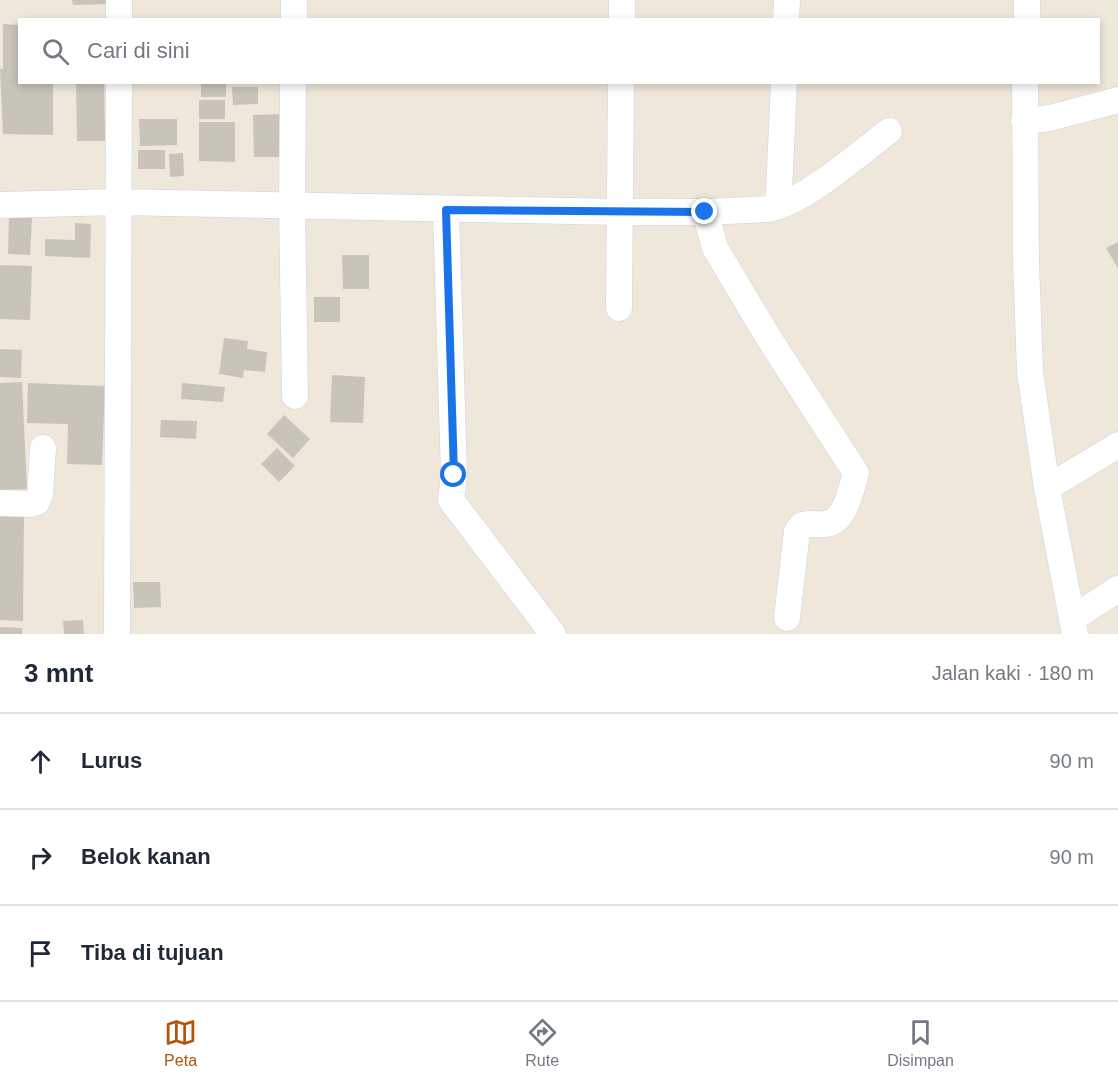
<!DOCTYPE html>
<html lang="id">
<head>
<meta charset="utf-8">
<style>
	:root { --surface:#fff; --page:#f6f6f7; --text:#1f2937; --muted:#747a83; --line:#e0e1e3; --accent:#b45309 }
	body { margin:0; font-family:Helvetica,sans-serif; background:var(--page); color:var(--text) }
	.stop { position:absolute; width:18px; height:18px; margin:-14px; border:4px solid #1a73e8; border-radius:50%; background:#fff }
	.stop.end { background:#1a73e8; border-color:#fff; box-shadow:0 2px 6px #0008 }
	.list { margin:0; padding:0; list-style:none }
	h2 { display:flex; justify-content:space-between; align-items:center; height:78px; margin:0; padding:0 24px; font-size:26px }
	h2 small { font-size:20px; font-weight:400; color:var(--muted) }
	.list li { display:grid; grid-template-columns:39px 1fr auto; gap:18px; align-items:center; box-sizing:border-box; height:96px; padding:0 24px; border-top:2px solid var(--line) }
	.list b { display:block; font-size:22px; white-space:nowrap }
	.list em { font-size:20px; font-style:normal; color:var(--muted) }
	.icon { flex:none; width:33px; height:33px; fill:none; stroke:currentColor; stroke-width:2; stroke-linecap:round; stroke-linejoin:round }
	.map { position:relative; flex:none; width:1118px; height:634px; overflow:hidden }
	.search { position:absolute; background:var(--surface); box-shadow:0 3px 9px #0003; left:18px; right:18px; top:18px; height:66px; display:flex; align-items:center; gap:15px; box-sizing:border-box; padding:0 21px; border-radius:0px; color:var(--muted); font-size:22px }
	.sheet { height:366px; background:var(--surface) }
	nav { display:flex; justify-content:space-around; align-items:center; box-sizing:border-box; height:84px; border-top:2px solid var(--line); background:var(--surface); font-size:16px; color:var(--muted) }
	nav a { display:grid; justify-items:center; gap:3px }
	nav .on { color:var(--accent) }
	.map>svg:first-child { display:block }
</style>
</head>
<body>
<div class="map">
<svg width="1118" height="634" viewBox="0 0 1118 634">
	<rect width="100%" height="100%" fill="#eee7da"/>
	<path fill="#c9c4ba" d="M72,0H108V4L73,5Z
		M3,24L20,25V82H53V135L3,134L0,69H3Z
		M76,82H104L105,141H77Z
		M201,82H226V97H201Z
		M232,87H258V104L233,105Z
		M199,100H225V119H199Z
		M284,114L285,157H254L253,115Z
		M139,119H177V145L140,146Z
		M199,122H235V162L199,161Z
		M138,150H165V169H138Z
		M183,153L184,176L170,177L169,154Z
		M9,217L32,218L30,255L8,254Z
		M75,223L91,224L90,258L45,256V239L75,240Z
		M1118,242V268L1106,248Z
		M342,255H369V289H343Z
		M0,265L32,266L30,320L0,319Z
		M314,297H340V322H314Z
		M224,338L248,341L247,349L267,352L265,372L244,370L243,378L219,374Z
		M0,349L22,350L21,378L0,377Z
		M332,375L365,377L363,423L330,422Z
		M22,382L27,489L0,490V383Z
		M28,383L105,386L102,465L67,464L68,424L27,423Z
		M182,383L225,387L223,402L181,399Z
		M284,415L310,439L293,458L267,434Z
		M161,420L197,421L196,439L160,437Z
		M277,448L295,466L279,482L261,464Z
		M0,513H24L23,621L0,620Z
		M133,582H160L161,607L134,608Z
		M83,620L84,634H64L63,621Z
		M0,627L22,628V634H0Z"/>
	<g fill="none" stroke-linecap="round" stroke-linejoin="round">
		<g stroke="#cfd1e4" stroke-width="27">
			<path id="minor" d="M119,20V0
				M294,20V0
				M622,20V0
				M786,20L787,0
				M1027,20V0
				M293,82L292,206L295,396
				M1025,82L1026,262L1030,372L1047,488L1075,634
				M1024,121L1050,118L1118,100
				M0,205L118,202L620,212H705L769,209L777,207L779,191L784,82
				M777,207C815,193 856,156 889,131
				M446,209L454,475L451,500L553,634
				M705,212L715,248L770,340L856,473C851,489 846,521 826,524C818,525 810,523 802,525L797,531L787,618
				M619,308L621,82
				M1047,488L1118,445
				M0,503L31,504L37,502L40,495L43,448
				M1072,619L1118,589
				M117,634L119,82"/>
		</g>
		<use href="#minor" stroke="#fff" stroke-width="26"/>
	</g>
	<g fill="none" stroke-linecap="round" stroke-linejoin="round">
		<path stroke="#1a73e8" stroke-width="8" d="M454,475L446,210L705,212"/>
	</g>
</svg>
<div class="stop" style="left:454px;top:475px"></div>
<div class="stop end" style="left:705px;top:212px"></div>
<div class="search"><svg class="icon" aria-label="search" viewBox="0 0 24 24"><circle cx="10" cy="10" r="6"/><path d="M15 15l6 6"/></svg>Cari di sini</div>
</div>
<section class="sheet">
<h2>3 mnt<small>Jalan kaki · 180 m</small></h2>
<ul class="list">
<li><svg class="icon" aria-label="ahead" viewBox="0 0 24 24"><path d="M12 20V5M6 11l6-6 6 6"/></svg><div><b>Lurus</b></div><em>90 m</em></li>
<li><svg class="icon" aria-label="right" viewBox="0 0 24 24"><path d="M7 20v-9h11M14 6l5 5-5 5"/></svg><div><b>Belok kanan</b></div><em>90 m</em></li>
<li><svg class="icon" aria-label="arrive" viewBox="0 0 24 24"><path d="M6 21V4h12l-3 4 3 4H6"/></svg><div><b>Tiba di tujuan</b></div></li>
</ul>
</section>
<nav>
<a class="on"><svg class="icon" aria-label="map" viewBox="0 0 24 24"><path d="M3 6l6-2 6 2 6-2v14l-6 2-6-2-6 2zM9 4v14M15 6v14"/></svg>Peta</a>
<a><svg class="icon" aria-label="directions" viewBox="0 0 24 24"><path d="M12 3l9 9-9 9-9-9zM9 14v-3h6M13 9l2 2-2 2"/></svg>Rute</a>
<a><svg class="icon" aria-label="saved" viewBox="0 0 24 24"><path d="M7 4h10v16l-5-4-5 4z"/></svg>Disimpan</a>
</nav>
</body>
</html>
